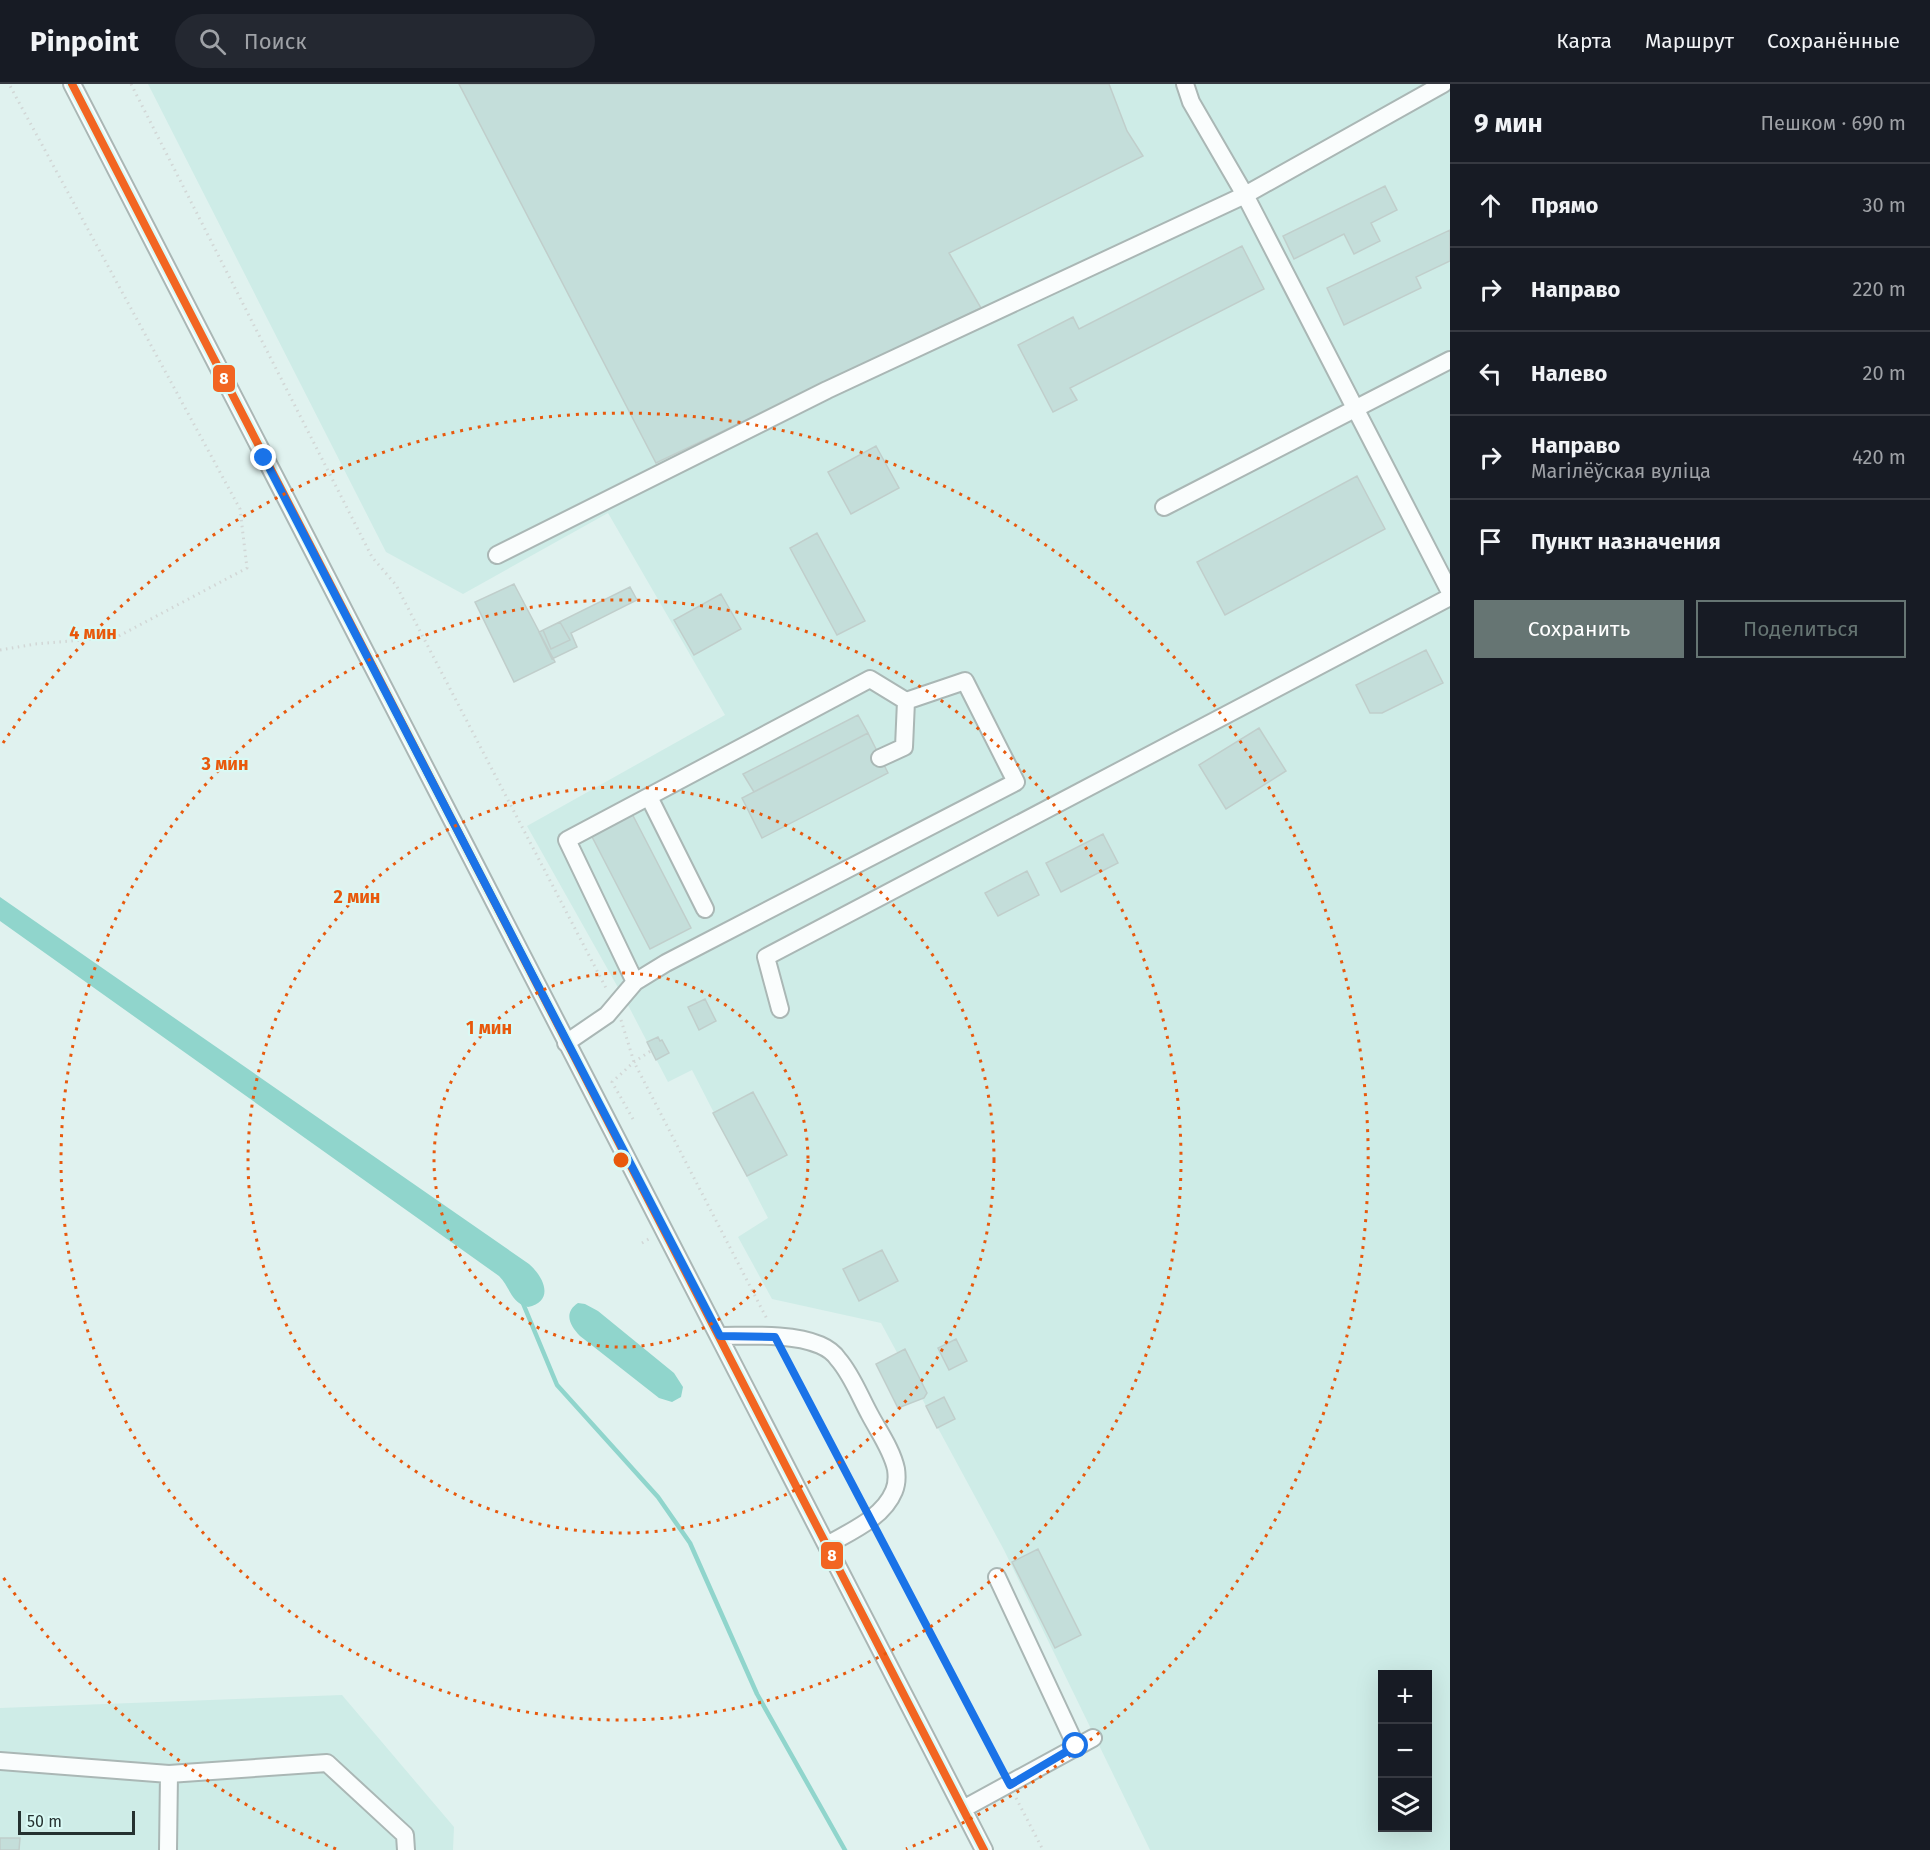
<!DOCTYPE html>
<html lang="ru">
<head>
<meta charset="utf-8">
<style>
	:root { --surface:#171b24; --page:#242831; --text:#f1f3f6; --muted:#9ea1a6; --line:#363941; --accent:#667573 }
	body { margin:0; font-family:"Fira Sans",sans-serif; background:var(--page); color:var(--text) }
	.controls { position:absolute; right:18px; bottom:18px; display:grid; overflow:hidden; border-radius:0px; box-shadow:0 6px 24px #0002 }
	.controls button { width:54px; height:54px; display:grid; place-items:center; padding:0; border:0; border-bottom:2px solid var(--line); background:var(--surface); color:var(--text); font:30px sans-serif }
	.scale { position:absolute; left:18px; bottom:15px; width:117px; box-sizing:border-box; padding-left:6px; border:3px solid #253130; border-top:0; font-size:16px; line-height:21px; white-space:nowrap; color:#253130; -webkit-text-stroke:4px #d9f9f4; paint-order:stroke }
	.stop { position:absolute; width:18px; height:18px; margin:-14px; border:4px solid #1a73e8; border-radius:50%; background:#fff }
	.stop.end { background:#1a73e8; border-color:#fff; box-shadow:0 2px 6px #0008 }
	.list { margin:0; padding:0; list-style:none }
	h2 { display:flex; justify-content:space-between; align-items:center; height:78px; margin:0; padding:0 24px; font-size:26px }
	h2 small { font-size:20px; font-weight:400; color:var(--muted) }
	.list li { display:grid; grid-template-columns:39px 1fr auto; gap:18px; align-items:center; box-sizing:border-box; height:84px; padding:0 24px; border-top:2px solid var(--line) }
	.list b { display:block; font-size:22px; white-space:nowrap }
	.list p { margin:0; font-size:20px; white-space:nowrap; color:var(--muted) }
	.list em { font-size:20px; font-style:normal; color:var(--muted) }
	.actions { display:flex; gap:12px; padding:18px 24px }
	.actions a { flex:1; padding:14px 0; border:2px solid var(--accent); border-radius:0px; text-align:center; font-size:21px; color:var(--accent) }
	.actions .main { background:var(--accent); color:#fff }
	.icon { flex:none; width:33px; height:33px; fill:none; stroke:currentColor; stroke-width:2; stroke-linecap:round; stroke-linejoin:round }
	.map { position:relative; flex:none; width:1450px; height:1766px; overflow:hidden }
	header { display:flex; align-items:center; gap:36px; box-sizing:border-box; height:84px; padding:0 30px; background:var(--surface); border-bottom:2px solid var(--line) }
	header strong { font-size:28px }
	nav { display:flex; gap:33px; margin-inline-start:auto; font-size:21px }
	.search { width:420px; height:54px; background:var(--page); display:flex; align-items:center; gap:15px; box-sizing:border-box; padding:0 21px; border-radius:33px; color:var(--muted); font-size:22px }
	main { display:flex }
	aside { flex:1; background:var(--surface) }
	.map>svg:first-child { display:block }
</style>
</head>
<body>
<header>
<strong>Pinpoint</strong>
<div class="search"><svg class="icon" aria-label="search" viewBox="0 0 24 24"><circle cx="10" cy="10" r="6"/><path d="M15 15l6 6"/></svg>Поиск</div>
<nav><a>Карта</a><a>Маршрут</a><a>Сохранённые</a></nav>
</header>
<main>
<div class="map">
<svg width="1450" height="1766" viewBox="0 0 1450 1766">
	<rect width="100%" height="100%" fill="#e0f2ef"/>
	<path fill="#ceece7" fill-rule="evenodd" d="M148,0H1450V1766H1150L1004,1466L881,1239L772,1215L738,1153L768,1134L692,986L668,998L629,923L527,742L725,631L608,429L463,510L386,468ZM1382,1590H1428V1744H1382Z
		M342,1611L454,1743L453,1766H0V1624Z"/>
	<path fill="#90d5cc" d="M0,813L529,1180C544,1193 555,1217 528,1223C511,1219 510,1203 499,1192L0,837Z
		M578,1219L585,1220L598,1227L674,1289L683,1303L681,1313L672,1318L659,1314L580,1252C570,1242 563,1229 578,1219Z"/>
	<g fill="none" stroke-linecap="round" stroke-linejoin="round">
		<path stroke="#90d5cc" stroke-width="4.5" d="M522,1217L557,1301L658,1413L690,1459L757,1610L845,1766"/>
	</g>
	<path fill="#c4deda" stroke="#c0cecb" stroke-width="1.5" d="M459,0H1109L1127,47L1143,72L949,169L981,224L656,379Z
		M1385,102L1397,126L1371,139L1380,157L1354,170L1344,150L1294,175L1283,152Z
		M1450,146V177L1416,193L1421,204L1344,241L1327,204Z
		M1242,162L1264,205L1070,304L1077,316L1053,328L1018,261L1073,233L1079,245Z
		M876,362L899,404L851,430L828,388Z
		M1357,392L1385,445L1225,531L1197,478Z
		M817,449L865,537L837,551L790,464Z
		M514,500L555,578L514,598L475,518Z
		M630,503L637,516L571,549L577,563L552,575L539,548Z
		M721,510L741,545L694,571L674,536Z
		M560,538L570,556L551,565L543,546Z
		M1426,566L1443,599L1382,629H1370L1356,601Z
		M858,631L868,649L754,708L743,690Z
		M1259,644L1286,687L1226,725L1199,681Z
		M868,649L888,689L762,754L742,714Z
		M628,722L691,844L650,865L587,743Z
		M1103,750L1118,779L1061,808L1046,779Z
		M1027,787L1039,811L998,832L985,809Z
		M705,915L716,937L699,946L688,923Z
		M658,953L660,957L662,956L669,969L656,976L647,958Z
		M753,1008L787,1071L747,1092L713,1029Z
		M882,1166L898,1197L859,1217L843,1185Z
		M956,1255L967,1277L949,1286L938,1264Z
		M905,1265L927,1309L924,1314L898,1324L876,1280Z
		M944,1313L955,1335L937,1344L926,1322Z
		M1038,1465L1081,1551L1055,1564L1012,1478Z
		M0,1754H20L19,1766H0Z"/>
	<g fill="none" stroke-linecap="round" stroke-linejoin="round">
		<g stroke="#aab7b5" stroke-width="20">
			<path id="minor" d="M72,0L984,1766
				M1185,0L1191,18L1245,111L1450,508
				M1164,423L1450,276
				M497,471L827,306L1245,111L1443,0
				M880,674L904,663L906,617
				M649,713L705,825
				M780,925L766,873L1450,513
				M566,959L607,931L635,898L567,756L870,595L906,617L965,597L1016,698L666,879L635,898
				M720,1252C750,1252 792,1249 820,1261C827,1264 834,1269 838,1275C852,1291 860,1313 870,1331C879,1348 892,1366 896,1385C897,1392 897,1400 894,1407C883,1434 851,1447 827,1461
				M997,1493L1076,1662
				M0,1677L169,1690L168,1766
				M169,1690L327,1679L405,1751L406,1766
				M963,1725L1093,1654"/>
		</g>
		<path stroke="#d2d7d6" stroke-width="3" stroke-dasharray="1.5 4.5" stroke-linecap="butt" d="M131,0L372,473L396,501L607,906
			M0,566L35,560L117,553L247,484L240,425L9,0
			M621,936L634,978L768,1237
			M633,1035L612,998L634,978L652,966
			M642,1159L652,1153
			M782,1267L863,1421
			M877,1448L1002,1687
			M1016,1714L1043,1766"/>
		<use href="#minor" stroke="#fafdfd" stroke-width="16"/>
		<g stroke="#d9f9f4" stroke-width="12">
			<path id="bus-1" d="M72,0L984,1766"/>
		</g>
		<use href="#bus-1" stroke="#f26522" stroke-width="8"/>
	</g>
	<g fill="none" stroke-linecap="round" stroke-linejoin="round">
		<path stroke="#1a73e8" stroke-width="8" d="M264,374C418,666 566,960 720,1252L775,1253L1010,1701L1076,1662"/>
	</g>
	<g fill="none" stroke="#e8590c" stroke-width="3" stroke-dasharray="3 6">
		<circle cx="621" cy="1076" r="187"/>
		<circle cx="621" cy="1076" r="373"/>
		<circle cx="621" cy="1076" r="560"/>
		<path d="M336 1765A746 746 0 0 1 3 1493M3 659A746 746 0 1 1 906 1765"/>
	</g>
	<circle cx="621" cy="1076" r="9" fill="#e8590c" stroke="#d9f9f4" stroke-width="3"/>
	<g font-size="18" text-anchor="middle" font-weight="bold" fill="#e8590c" stroke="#d9f9f4" stroke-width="4.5" stroke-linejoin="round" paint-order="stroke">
		<text x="93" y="555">4 мин</text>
		<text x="225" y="686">3 мин</text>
		<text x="357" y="819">2 мин</text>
		<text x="489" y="950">1 мин</text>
	</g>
	<g stroke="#d9f9f4" stroke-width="2">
		<rect x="212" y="280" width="24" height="29" rx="6" fill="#f26522"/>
		<rect x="820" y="1457" width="24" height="29" rx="6" fill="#f26522"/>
	</g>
	<g font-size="16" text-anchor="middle" font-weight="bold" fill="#fff">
		<text x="224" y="300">8</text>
		<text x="832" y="1477">8</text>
	</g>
</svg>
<div class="controls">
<button>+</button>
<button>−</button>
<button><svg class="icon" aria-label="layers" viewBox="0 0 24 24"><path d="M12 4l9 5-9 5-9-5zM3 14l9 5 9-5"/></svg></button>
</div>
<div class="scale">50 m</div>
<div class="stop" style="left:1076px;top:1662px"></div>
<div class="stop end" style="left:264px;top:374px"></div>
</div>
<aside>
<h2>9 мин<small>Пешком · 690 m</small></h2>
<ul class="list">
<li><svg class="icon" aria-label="ahead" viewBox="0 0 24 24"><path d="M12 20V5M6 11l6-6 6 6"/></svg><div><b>Прямо</b></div><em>30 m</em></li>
<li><svg class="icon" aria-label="right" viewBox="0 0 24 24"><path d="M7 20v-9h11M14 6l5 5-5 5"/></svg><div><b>Направо</b></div><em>220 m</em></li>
<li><svg class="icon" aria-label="left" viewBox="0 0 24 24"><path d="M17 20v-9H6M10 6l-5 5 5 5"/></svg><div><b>Налево</b></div><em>20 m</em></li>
<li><svg class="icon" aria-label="right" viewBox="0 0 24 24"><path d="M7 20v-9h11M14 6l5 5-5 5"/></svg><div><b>Направо</b><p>Магілёўская вуліца</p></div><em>420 m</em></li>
<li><svg class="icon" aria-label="arrive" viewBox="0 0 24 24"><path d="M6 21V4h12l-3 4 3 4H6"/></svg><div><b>Пункт назначения</b></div></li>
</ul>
<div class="actions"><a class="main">Сохранить</a><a>Поделиться</a></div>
</aside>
</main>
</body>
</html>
